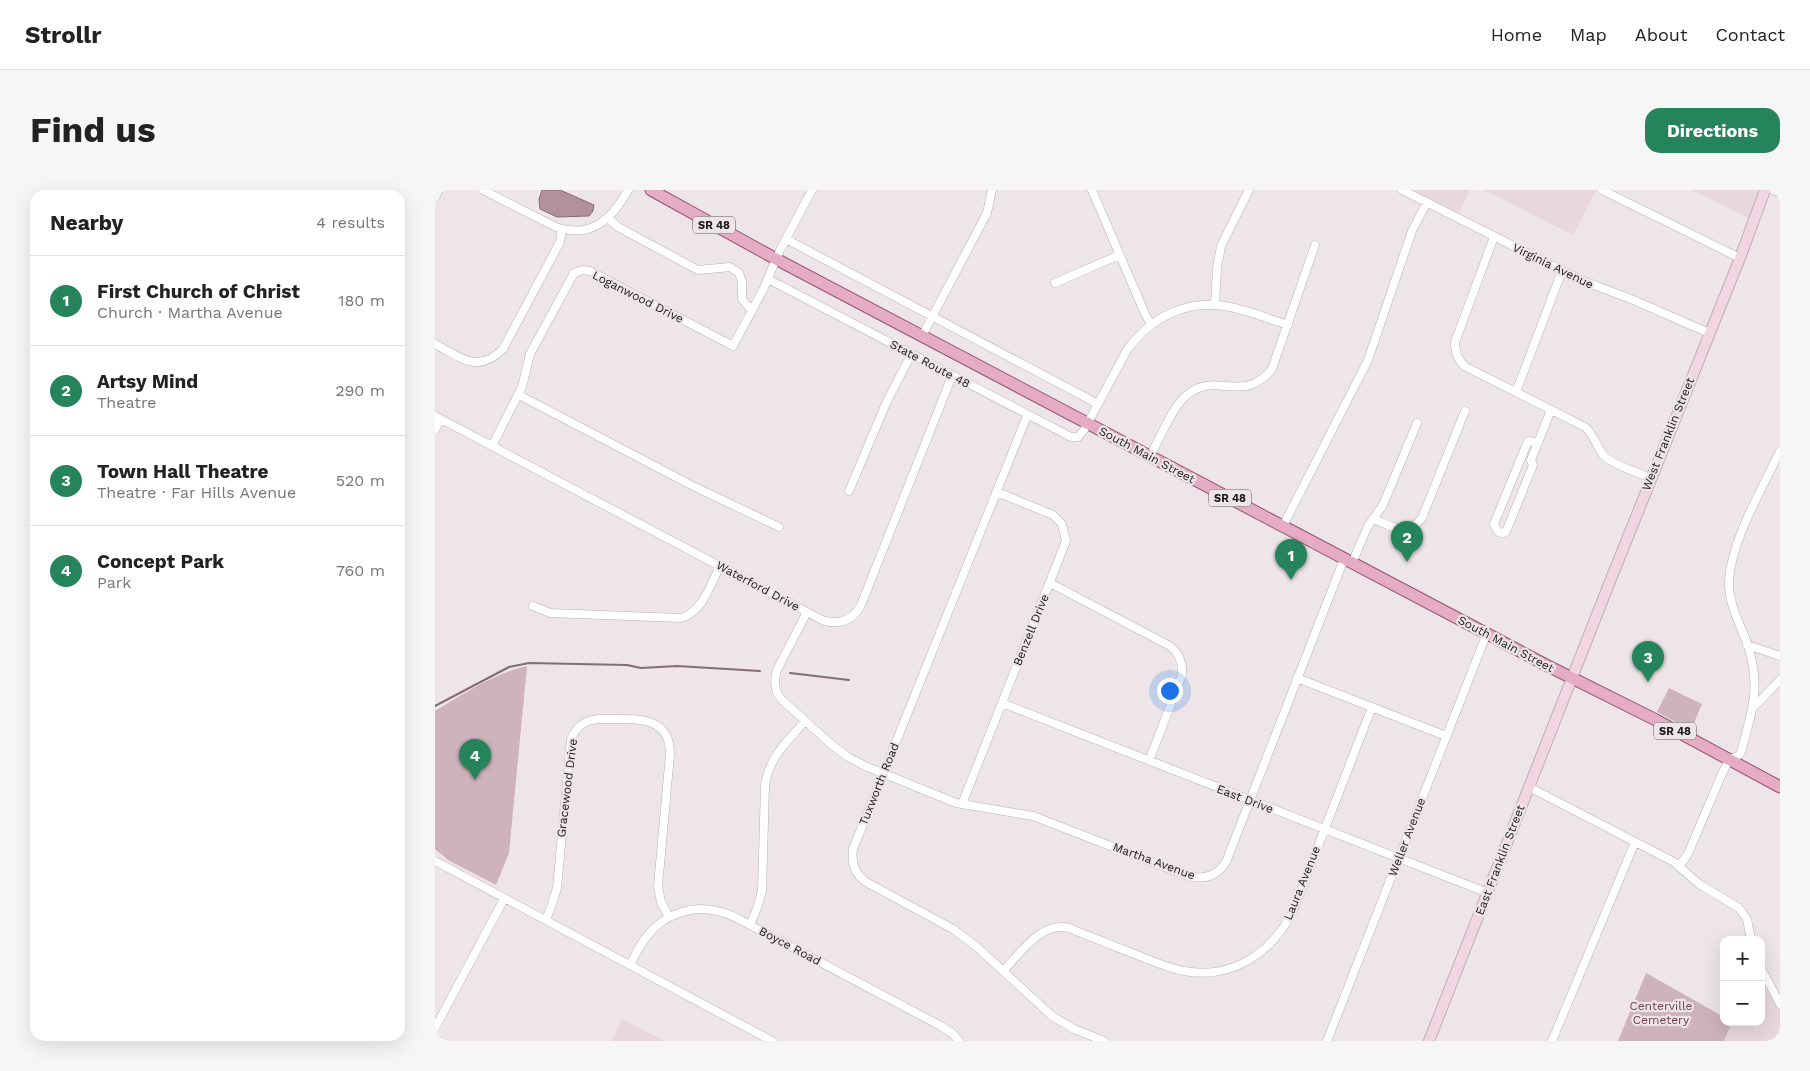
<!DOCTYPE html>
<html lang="en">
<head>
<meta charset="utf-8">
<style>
	:root { --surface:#fff; --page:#f6f6f6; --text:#222; --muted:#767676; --line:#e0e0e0; --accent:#25845b }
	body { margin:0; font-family:"Work Sans",sans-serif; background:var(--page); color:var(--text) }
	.controls { position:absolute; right:15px; bottom:15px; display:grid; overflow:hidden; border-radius:10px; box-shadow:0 5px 20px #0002 }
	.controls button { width:45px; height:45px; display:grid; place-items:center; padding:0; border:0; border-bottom:1px solid var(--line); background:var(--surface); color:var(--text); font:25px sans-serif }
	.you { position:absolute; left:734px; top:500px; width:18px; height:18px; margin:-12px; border:4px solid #fff; border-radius:50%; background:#1a73e8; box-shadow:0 0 0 8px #1a73e833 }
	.badge { display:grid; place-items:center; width:32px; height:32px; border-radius:50%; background:var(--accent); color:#fff; font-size:16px; font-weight:700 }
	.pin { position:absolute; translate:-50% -41px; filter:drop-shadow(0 1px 2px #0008) }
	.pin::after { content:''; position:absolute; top:26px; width:18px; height:15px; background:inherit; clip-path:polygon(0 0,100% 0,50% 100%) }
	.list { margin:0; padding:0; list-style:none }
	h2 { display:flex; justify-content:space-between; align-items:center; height:65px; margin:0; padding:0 20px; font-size:21px }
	h2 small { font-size:16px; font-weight:400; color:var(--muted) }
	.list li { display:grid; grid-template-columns:32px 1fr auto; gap:15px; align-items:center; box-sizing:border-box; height:90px; padding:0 20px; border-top:1px solid var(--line) }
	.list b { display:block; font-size:19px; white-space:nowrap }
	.list p { margin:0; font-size:16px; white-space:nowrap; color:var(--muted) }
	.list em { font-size:16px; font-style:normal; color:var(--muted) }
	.map { position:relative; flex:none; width:1345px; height:851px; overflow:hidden; border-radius:15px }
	header { display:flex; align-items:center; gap:30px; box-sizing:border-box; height:70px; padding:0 25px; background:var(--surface); border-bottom:1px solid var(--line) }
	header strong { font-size:24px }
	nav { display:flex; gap:28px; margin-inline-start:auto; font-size:18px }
	.intro { display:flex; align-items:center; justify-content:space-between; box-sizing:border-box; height:120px; padding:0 30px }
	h1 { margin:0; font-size:35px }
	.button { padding:12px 22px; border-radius:15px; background:var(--accent); color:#fff; font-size:18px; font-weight:700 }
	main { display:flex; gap:30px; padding:0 30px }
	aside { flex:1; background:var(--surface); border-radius:15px; box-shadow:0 5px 20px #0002 }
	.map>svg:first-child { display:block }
</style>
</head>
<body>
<header>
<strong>Strollr</strong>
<nav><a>Home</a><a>Map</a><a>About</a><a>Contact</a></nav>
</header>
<div class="intro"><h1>Find us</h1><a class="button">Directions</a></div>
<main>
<aside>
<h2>Nearby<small>4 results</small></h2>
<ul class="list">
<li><span class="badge">1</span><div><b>First Church of Christ</b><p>Church · Martha Avenue</p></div><em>180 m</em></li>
<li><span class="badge">2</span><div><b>Artsy Mind</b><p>Theatre</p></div><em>290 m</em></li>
<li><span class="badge">3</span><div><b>Town Hall Theatre</b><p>Theatre · Far Hills Avenue</p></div><em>520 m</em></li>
<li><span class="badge">4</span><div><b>Concept Park</b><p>Park</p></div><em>760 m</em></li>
</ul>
</aside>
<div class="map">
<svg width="1345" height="851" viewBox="0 0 1345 851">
	<rect width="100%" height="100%" fill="#ede5e8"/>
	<path fill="#e8d8dd" d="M967,0H1035L1022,28Z
		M1049,0H1161L1138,45Z
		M1257,0H1330L1319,31Z
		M1326,778L1345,814V851H1289L1297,832H1326Z
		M187,829L229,851H177Z"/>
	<path fill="#ceb3bd" d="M92,476L74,663L61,695L13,670L0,659V521C30,503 58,484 92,476Z
		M1234,498L1267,514L1256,540L1222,522Z
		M1211,783L1289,827V832H1293L1295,837L1289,851H1183Z"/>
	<path fill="#b2909c" stroke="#856d75" d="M107,0H125L159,15L158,21L154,26L122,27L105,19L104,9Z"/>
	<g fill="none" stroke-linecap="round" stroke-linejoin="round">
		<path stroke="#856d75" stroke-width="2" d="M355,483L414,490
			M0,516L74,477L94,473L192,475L206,478L242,476L325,481"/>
		<g stroke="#b9b2b4" stroke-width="9">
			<path id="street" d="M48,0L121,37C157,49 177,29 193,0
				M657,0L711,126L716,134
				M967,0L1146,90L1196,109L1274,143
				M1167,0L1305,68
				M1338,0L1345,3
				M0,7L4,0
				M173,28L183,37L263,80L295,77L304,83L307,92V109L317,121
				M1059,47L1020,152C1020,163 1023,171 1031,177L1150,237C1160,245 1161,257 1169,266C1179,275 1203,283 1216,288
				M351,49L663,214
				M333,89L636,247H643L649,240L692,160C716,127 753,108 795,117C815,121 834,129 853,135
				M620,93L684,65
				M780,115L782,78L786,56L814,0
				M487,146L552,23L557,0
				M0,154C26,168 43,184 68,159L125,52L127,39
				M1081,202L1127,81
				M84,205L258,296L344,337
				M0,226L389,431C406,435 418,430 426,415L517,186
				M592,226L418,659C416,673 419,684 431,692L518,739L542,757L617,826L639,839L669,851
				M0,240L5,229
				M1103,252L1093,251L1059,334L1063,342L1067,343L1071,342L1098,275L1096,270L1116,220
				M57,256L87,197L95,164L139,83L147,80L155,81L298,156L328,100L345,60L377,0
				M715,266C725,249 738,215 753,204C782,181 808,215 837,179L880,55
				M414,301L452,211L476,165
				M939,329C958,337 971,347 987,328L1030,221
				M848,336L933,170L977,41L992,12
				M917,373L933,336L948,315L982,233
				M615,393L735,456C745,464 748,473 747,485L714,571
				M98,416L115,423L246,428C268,422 275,395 285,376
				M372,422L342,480C339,490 339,500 346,509L397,555L413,567L430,576L521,613L598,626L753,686C769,690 782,686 791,672L909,369
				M1312,455L1345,466
				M862,488L1011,546
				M567,513L1053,703
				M1318,518L1345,490
				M1094,597L1239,672L1264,694L1304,718L1312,729L1316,750
				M527,614L631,351L627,334L618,325L562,302
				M0,671L337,851
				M1244,676L1253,664L1286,586L1294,570L1304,565L1306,562C1318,518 1327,495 1311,450C1304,433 1295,415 1294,396C1293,356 1328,297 1345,261
				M111,730L116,717L122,698L136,549C141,536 151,530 164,529C194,530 235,522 235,564L223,696L226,712L234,727
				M315,735L322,718L327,701L330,596C333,568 353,551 370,531
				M195,775C200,765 205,754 213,745C230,723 260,714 286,722C296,724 306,730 315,735L504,835L517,843L524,851
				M1326,778L1345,814
				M568,781C586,763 606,731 634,738C656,747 679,756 702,765C717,771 733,778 749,781C797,790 837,763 858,721L937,517
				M0,838L69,709
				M0,850L3,851
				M892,851L1052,443
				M1117,851L1200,652"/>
		</g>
		<g stroke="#b9b2b4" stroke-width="12">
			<path id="secondary" d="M994,851L1174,394L1305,68L1330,0"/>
		</g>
		<g stroke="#94546f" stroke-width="13">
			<path id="primary" d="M216,0L341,69L1113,476L1221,530L1345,597"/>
		</g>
		<use href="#street" stroke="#fff" stroke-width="8"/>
		<use href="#secondary" stroke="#f2d5e1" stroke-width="10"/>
		<use href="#primary" stroke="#e5acc4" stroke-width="11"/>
	</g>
	<g text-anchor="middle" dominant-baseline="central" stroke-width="4.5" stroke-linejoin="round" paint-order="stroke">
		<g fill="#ede5e8" stroke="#5b5758" stroke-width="1">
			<rect x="258" y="26.5" width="42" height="17" rx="4"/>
			<rect x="774" y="299.5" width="42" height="17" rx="4"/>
			<rect x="1219" y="532.5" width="42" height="17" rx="4"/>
		</g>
		<g font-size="11" font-weight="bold" fill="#1d1a1b">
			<text x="279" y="35">SR 48</text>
			<text x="795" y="308">SR 48</text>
			<text x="1240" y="541">SR 48</text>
		</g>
		<g font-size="12" fill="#1d1a1b" stroke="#ede5e8">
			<text transform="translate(1118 76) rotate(26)">Virginia Avenue</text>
			<text transform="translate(203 107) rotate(27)">Loganwood Drive</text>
			<text transform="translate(495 174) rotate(28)">State Route 48</text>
			<text transform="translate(1233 244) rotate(-68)">West Franklin Street</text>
			<text transform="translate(712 265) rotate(28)">South Main Street</text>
			<text transform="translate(323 396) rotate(28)">Waterford Drive</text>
			<text transform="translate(596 440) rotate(-68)">Benzell Drive</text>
			<text transform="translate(1071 454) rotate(28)">South Main Street</text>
			<text transform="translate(444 594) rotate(-68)">Tuxworth Road</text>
			<text transform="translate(132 598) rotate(-83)">Gracewood Drive</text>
			<text transform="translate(810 609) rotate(21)">East Drive</text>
			<text transform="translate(972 647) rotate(-69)">Weller Avenue</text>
			<text transform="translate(1065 670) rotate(-69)">East Franklin Street</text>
			<text transform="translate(719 671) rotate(20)">Martha Avenue</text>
			<text transform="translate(867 693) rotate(-68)">Laura Avenue</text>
			<text transform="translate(355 756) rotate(28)">Boyce Road</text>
		</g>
		<g font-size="12" fill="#6c3b4f" stroke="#ede5e8">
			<text x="1226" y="816">Centerville<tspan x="1226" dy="14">Cemetery</tspan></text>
		</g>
	</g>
</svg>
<div class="controls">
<button>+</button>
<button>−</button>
</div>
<div class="you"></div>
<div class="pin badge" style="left:856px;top:390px">1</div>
<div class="pin badge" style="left:972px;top:372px">2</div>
<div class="pin badge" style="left:1213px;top:492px">3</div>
<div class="pin badge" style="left:40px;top:590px">4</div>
</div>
</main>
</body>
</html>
